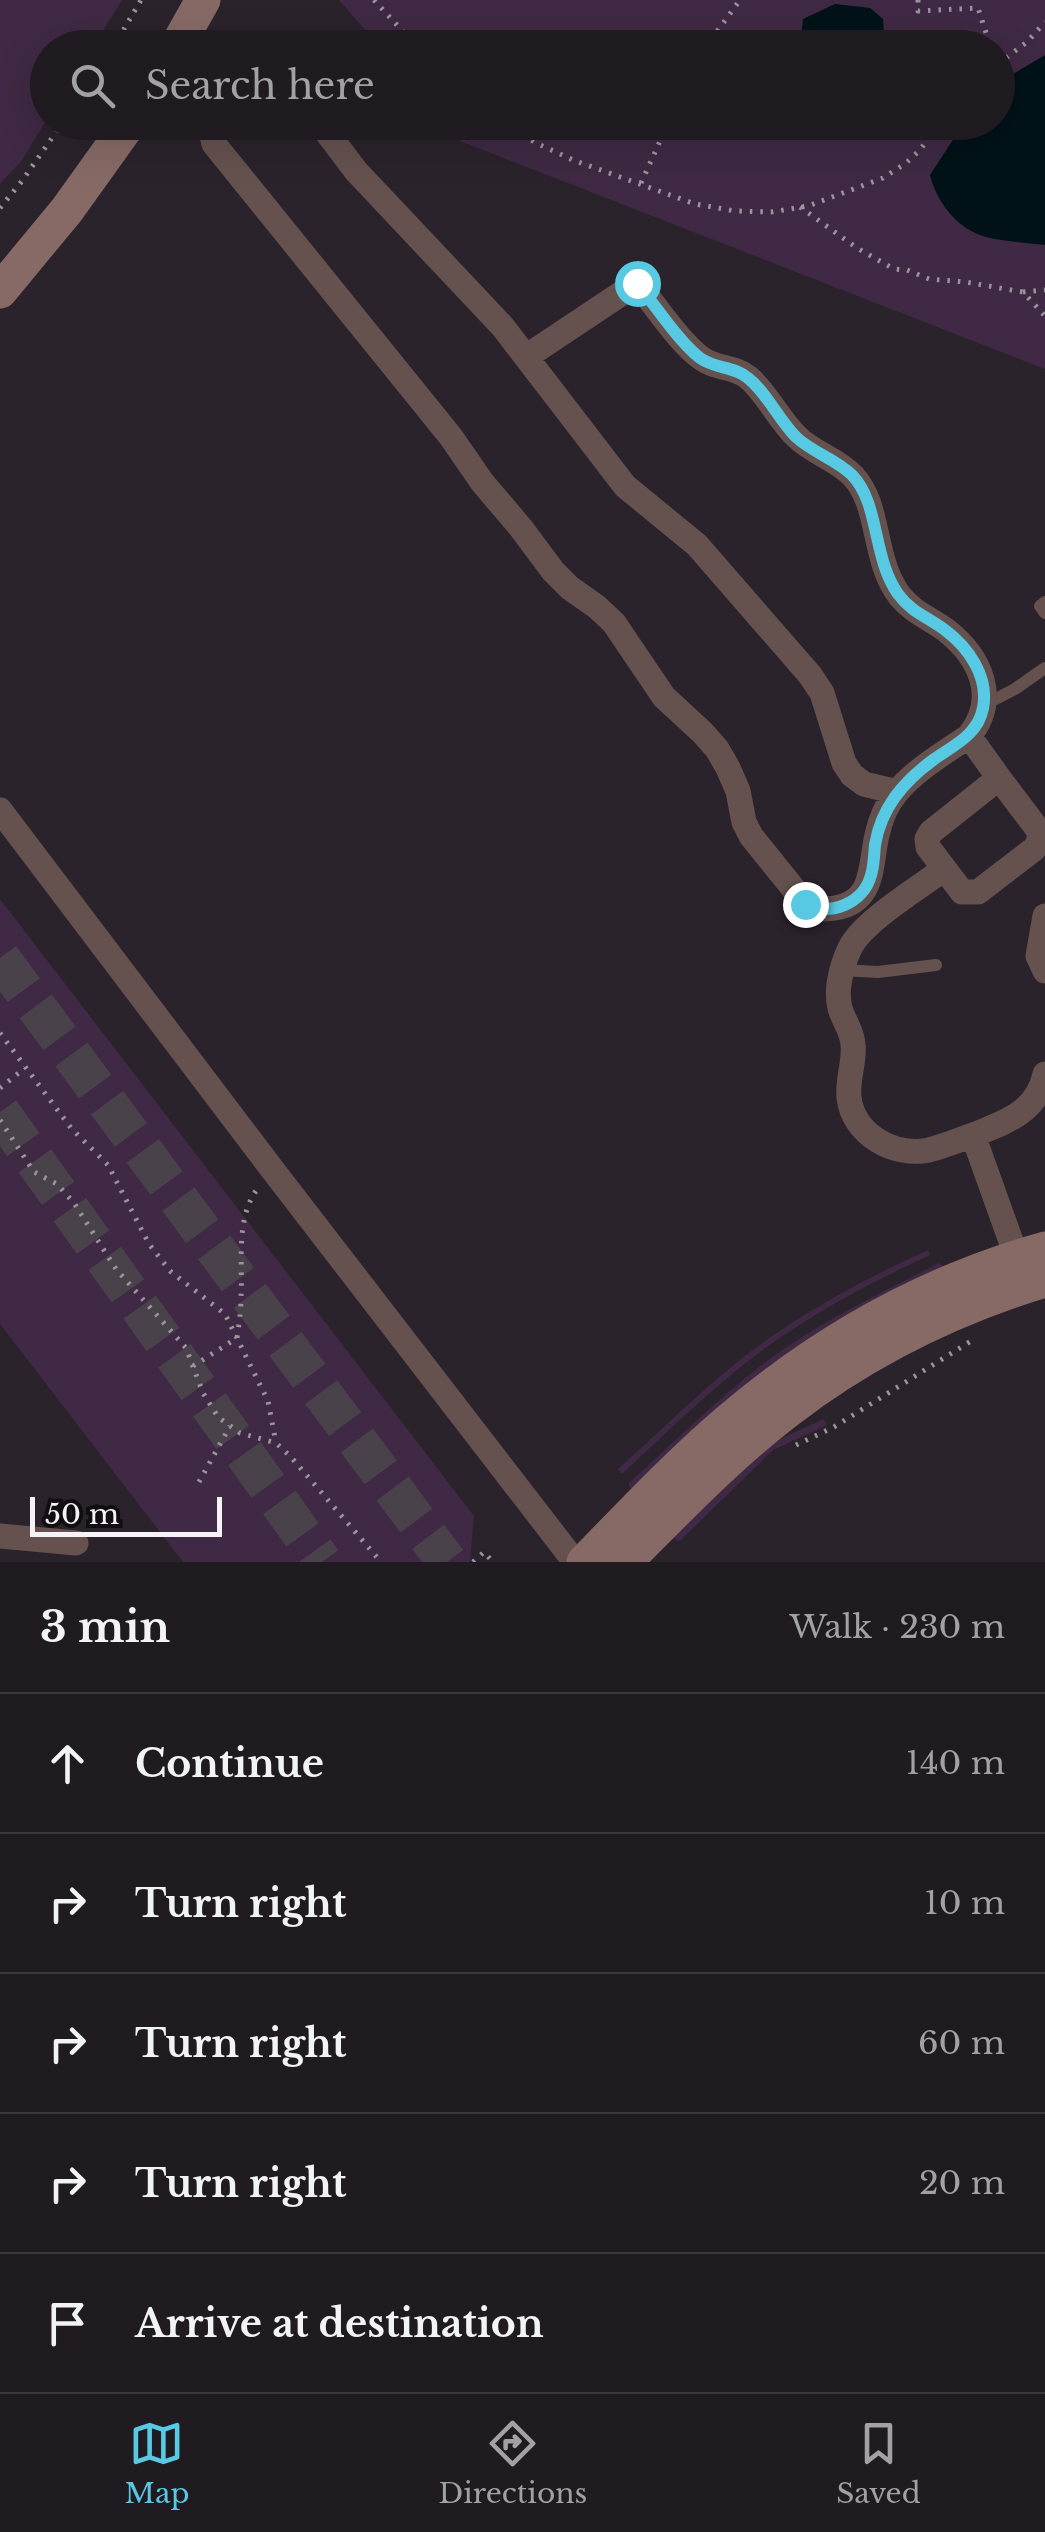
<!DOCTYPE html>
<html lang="en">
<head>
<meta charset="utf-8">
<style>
	:root { --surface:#201a21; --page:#2d272e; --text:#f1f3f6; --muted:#a2a1a5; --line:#3d383f; --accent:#57c9e2 }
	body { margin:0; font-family:"Libre Baskerville",serif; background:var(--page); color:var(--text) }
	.scale { position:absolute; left:30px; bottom:25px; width:192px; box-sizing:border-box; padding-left:10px; border:5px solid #f7f2f8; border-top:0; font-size:28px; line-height:35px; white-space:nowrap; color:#f7f2f8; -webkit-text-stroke:8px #110e12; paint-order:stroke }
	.stop { position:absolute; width:30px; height:30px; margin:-22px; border:8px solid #57c9e2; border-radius:50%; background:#fff }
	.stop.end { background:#57c9e2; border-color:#fff; box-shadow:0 2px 10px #0008 }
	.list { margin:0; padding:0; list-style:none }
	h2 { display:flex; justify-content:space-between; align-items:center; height:130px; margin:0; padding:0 40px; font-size:42px }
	h2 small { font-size:32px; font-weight:400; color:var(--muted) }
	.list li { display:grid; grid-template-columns:65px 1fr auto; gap:30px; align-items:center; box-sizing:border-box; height:140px; padding:0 40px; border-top:2px solid var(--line) }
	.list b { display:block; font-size:38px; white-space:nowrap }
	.list em { font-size:32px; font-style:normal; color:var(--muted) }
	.icon { flex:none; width:55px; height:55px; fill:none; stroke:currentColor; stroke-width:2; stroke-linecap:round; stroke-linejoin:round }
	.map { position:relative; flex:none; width:1045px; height:1562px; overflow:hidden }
	.search { position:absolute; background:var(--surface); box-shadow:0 10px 40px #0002; left:30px; right:30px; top:30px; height:110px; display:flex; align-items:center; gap:25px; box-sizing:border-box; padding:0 35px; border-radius:55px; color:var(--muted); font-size:38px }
	.sheet { height:830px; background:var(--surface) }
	nav { display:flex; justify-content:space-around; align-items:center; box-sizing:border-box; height:140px; border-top:2px solid var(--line); background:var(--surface); font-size:28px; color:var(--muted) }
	nav a { display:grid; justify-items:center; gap:5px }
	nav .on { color:var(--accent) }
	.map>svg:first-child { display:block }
</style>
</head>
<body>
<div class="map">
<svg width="1045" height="1562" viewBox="0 0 1045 1562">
	<rect width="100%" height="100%" fill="#2b232c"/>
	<path fill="#3f2944" d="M0,0H122L93,47L48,48L47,119L22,160L0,184Z
		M339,0H1045V369L460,141L444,123L998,122V48L380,47Z
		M0,899L474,1516L470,1562H183L0,1324Z
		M928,1250L930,1255C874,1281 819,1310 768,1346C716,1384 669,1430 622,1474L618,1469C666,1426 712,1379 765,1341C816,1305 871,1276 928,1250Z
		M939,1263L944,1267L632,1489L629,1486V1483C673,1443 716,1400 763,1364C817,1323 879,1294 939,1263Z
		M824,1419L827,1425L773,1450L681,1540L677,1541L674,1538L675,1534L773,1442Z"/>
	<path fill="#001218" d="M835,4L870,8L883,19L885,47H800L803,19Z
		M1045,55V245C1024,242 1000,242 980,235C955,226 936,200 930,175L964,123L998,122V83Z"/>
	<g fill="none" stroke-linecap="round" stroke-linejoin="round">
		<path stroke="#4a424b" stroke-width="40" stroke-dasharray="40 20" stroke-linecap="butt" d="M0,958L447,1562
			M0,1112L322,1562"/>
		<path stroke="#9a949b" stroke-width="5" stroke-dasharray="2.5 8" stroke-linecap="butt" d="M374,0L418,48
			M918,0V11L978,8L991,48
			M113,48L141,0
			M705,48L740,0
			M998,64L1027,42L1045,22
			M506,122L534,142L573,160L695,204L735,211L771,212L808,206L883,178L906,163L920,150L940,122
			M641,183L661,139L684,122
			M800,207L857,248L894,269L907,270L929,279L965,282L1023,292L1045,316
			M0,208L22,181L63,122
			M1023,292L1045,290
			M0,1033L71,1128L108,1165L149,1244L170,1271L225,1314L268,1401L276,1443
			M0,1088L25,1068
			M0,1120L34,1172L57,1184L74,1203L116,1269L186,1348L203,1393L218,1417L240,1433L276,1443L291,1457L381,1562
			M193,1366L237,1338C239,1324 241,1311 241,1297C243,1262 235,1218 258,1188
			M796,1445L834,1427L971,1341
			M199,1482L230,1426
			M473,1562L484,1552L493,1562"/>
		<path stroke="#65524f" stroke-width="12" d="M1045,602L1040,606L1045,613
			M984,705L1015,689L1045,668
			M842,970L878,972L936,965"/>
		<path stroke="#65524f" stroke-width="25" d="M209,122L214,144L451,437L482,482L521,528L553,571L570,588L597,607L614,623L664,697L703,733L717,749L728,768L738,791L744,822L751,836L805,903C815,909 823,910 835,908C875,902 870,865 877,835C880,821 887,804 896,793C915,770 944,753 969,736
			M319,122L356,171L503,327L625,486L697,545L810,675L822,693L844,763L852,775L864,784L897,792
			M526,357L637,283C655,305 679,342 701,358C715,369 735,366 749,378C768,395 779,420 797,437C813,453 837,459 853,476C881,506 872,558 899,595C913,613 930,618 947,631C981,658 999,699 969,736L999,778
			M999,778L1039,831V842L1034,849L978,892H962L928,847L927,839L931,832Z
			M0,810L272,1169L575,1562
			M944,869C920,887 862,922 850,948C842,965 835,989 840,1008C843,1020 852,1030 853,1044C855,1062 847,1079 849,1097C853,1135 894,1157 929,1150C944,1146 959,1140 973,1135
			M1045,916L1038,956L1045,971
			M1022,1272L973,1135C1006,1122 1037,1112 1045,1074
			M0,1536L76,1543"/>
		<path stroke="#876a66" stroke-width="35" d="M176,48L203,0
			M0,291L67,210L130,122
			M584,1562C630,1515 676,1466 726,1423C819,1343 927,1282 1045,1249
			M625,1562C677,1510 728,1456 787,1411C864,1352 952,1308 1045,1280"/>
	</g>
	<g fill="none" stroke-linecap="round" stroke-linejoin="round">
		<path stroke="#57c9e2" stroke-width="12" d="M637,283C655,305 679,342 700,358C715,369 734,366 748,378C768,394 778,419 796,437C813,453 836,459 852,475C880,504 872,557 898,594C912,613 928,617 945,630C969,648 989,677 983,708C978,735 954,745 933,760C903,782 881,808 875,845C874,855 874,866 871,875C864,903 830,917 805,904"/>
	</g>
</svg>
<div class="scale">50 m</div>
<div class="stop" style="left:637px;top:283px"></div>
<div class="stop end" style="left:805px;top:904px"></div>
<div class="search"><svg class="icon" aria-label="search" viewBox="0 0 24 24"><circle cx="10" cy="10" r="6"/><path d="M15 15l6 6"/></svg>Search here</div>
</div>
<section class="sheet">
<h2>3 min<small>Walk · 230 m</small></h2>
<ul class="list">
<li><svg class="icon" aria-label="ahead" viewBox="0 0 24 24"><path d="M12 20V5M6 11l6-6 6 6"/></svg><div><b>Continue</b></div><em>140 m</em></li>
<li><svg class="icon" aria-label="right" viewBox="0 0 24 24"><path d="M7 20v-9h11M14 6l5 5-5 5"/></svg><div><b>Turn right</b></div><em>10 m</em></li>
<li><svg class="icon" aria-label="right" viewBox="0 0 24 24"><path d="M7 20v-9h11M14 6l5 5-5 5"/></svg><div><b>Turn right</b></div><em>60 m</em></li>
<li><svg class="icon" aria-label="right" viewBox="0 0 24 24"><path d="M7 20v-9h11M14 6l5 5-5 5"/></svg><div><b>Turn right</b></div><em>20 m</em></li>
<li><svg class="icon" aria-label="arrive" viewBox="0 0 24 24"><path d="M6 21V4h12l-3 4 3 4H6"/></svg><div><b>Arrive at destination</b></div></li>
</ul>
</section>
<nav>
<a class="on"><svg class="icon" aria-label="map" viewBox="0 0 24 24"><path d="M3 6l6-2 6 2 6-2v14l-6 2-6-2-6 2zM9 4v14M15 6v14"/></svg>Map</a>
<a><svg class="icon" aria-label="directions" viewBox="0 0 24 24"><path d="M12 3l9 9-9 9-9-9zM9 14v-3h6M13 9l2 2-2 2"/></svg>Directions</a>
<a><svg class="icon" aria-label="saved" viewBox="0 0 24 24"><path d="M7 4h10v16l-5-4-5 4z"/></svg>Saved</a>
</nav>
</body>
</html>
